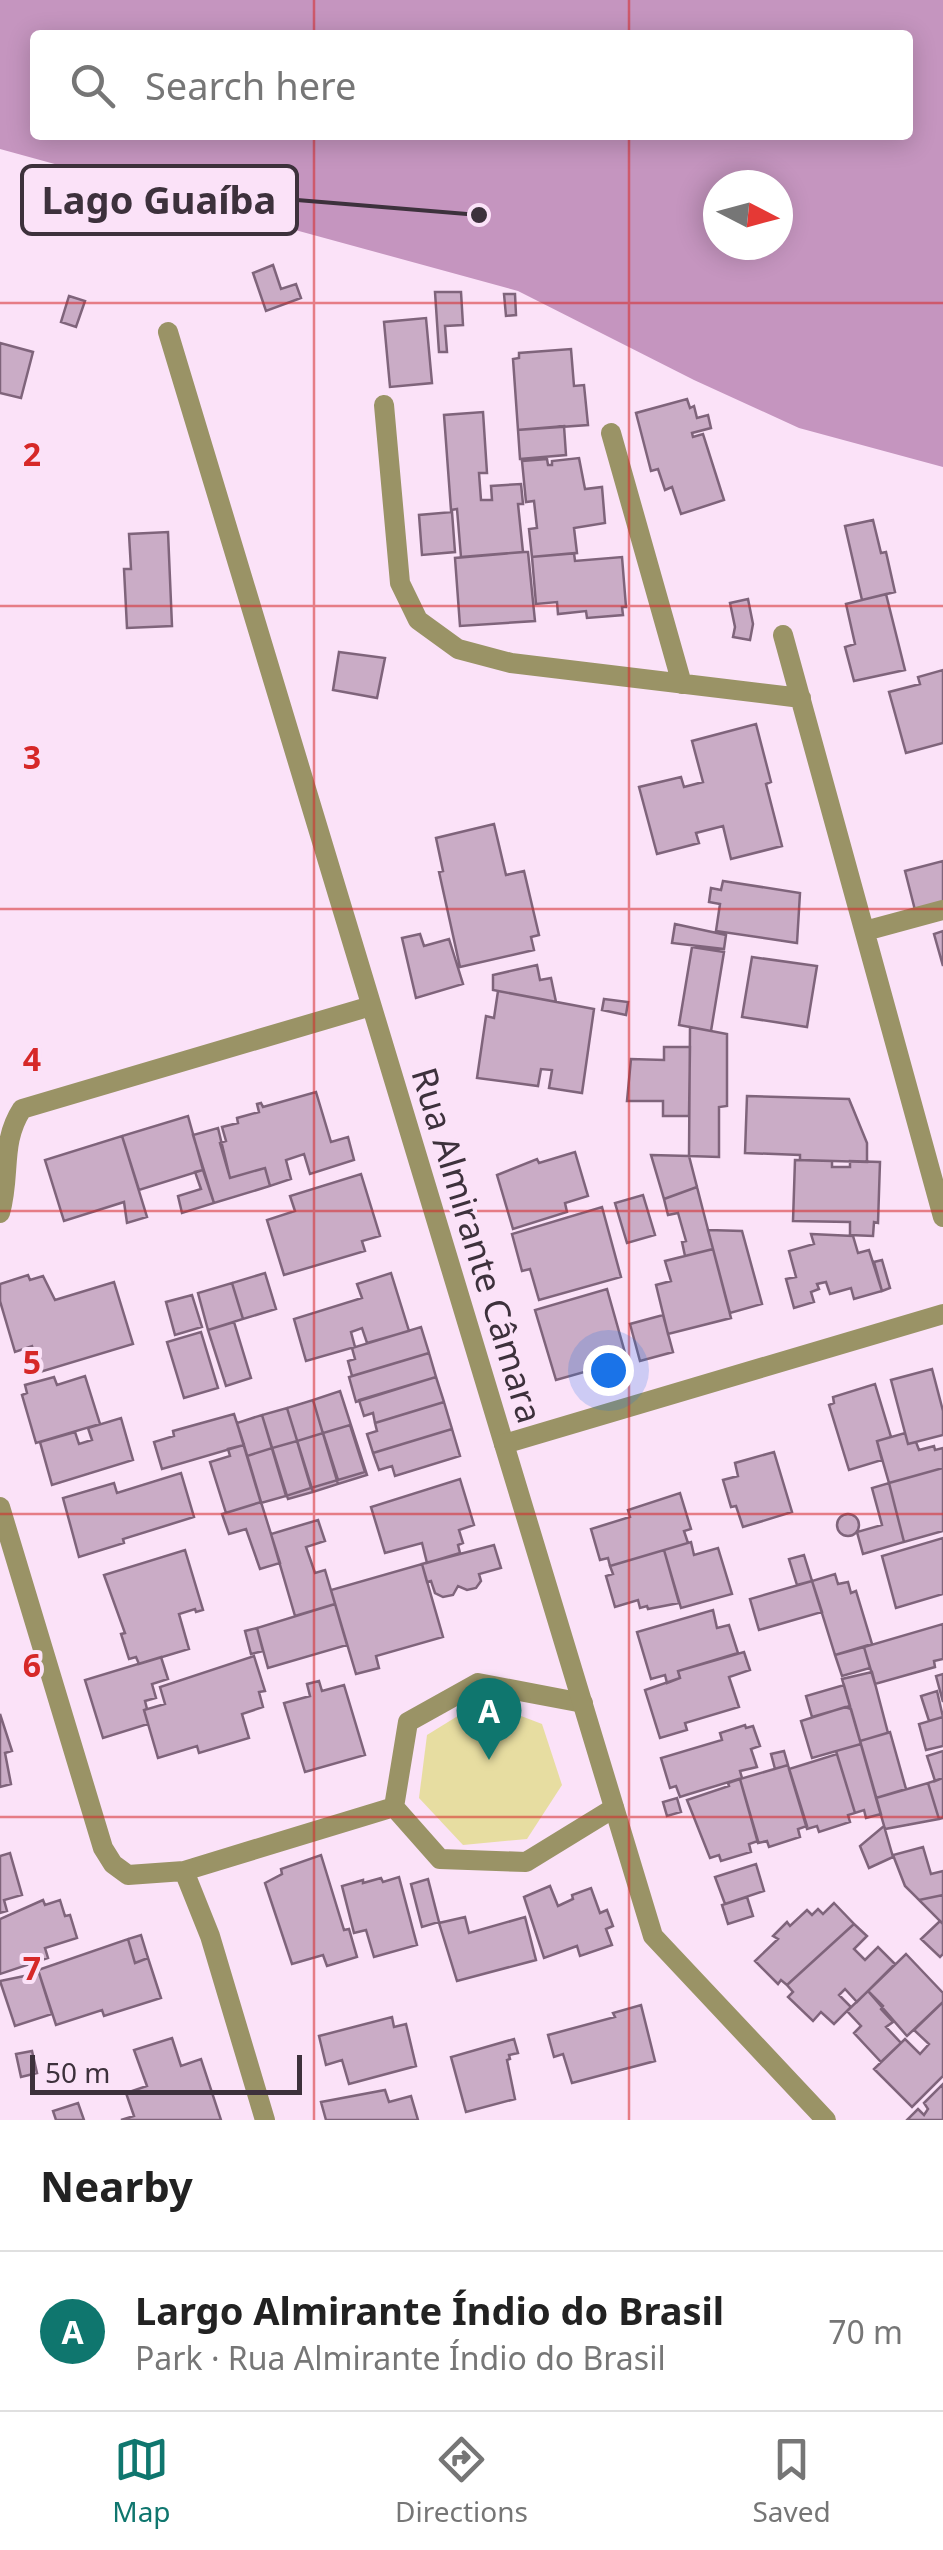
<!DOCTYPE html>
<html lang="en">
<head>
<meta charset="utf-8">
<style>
	:root { --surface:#fff; --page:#f6f6f6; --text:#222; --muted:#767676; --line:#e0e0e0; --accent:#0f766e }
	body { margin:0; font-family:"Noto Sans",sans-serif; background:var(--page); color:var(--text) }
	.compass { position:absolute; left:703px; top:170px; width:90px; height:90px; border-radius:50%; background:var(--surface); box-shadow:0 5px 25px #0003; rotate:96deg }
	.scale { position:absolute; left:30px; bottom:25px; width:272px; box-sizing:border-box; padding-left:10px; border:5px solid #3d313c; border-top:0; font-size:28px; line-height:35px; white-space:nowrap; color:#3d313c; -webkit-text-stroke:8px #fbe2f8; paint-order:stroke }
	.you { position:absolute; left:608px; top:1370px; width:35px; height:35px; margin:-25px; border:8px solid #fff; border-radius:50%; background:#1a73e8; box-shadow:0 0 0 15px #1a73e833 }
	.badge { display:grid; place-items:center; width:65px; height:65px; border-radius:50%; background:var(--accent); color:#fff; font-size:32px; font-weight:700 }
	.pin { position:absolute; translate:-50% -82px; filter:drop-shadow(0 2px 5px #0008) }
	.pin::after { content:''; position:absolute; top:52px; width:35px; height:30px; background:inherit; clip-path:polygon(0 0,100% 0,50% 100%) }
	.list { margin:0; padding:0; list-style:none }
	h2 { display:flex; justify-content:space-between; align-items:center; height:130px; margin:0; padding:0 40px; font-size:42px }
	h2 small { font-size:32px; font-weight:400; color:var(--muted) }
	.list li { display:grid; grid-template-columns:65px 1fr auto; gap:30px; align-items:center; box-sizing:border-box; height:160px; padding:0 40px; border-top:2px solid var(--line) }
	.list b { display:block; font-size:38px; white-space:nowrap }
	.list p { margin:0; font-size:32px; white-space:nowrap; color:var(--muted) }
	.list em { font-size:32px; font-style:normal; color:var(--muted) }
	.icon { flex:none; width:55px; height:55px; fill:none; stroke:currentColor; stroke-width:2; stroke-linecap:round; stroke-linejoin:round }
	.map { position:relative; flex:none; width:943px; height:2120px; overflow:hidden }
	.search { position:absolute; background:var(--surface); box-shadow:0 5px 25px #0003; left:30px; right:30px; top:30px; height:110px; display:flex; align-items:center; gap:25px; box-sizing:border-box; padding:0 35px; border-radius:10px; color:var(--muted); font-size:38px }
	.sheet { height:290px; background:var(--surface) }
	nav { display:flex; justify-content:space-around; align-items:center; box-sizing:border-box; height:140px; border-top:2px solid var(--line); background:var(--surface); font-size:28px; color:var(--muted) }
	nav a { display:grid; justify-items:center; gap:5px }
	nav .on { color:var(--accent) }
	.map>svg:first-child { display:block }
</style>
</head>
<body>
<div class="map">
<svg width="943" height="2120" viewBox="0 0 943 2120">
	<rect width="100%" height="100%" fill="#fbe2f8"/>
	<path fill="#e7dda1" d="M482,1701L542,1724L562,1785L527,1839L463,1845L419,1798L427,1735Z"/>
	<path fill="#c595bf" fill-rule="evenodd" d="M0,0H943V467L799,428L694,380L518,291L0,149ZM35,35H908V135H35ZM718,185H778V245H718Z"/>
	<path fill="#caacc6" stroke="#7f647b" stroke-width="2.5" d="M273,265L281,289L296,284L301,298L266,311L253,273Z
		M435,292H461L463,325L445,326L447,352H439Z
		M504,294H515L516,315L506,316Z
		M69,296L85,301L76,327L61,322Z
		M426,318L432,383L390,387L384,322Z
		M0,343L33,352L21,398L0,393Z
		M571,349L574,386L584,385L588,425L518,430L513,359L519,358V353Z
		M687,399L690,408L694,406L697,418L708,415L711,428L692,433L693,437L703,434L724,500L681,514L672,487L665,490L658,469L651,471L636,413Z
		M483,412L487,473H479L481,500H492L491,486L521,484L523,504H518L523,552L461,557L457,509L451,510L444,415Z
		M564,426L566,455L520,459L518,430Z
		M579,458L585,489L602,487L605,523L574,528L577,553L532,557L529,529L537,528L534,501L526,502L522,461L547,459L548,465H552V461Z
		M452,512L455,552L422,555L419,515Z
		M873,520L881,553L886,552L895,592L862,600L845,526Z
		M168,532L172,626L127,628L124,569H131L129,534Z
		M523,552H528L535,621L460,626L455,558Z
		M574,553L575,561L622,557L626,607H622L623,615L587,618L586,611L558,614L557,602L536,604L532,557Z
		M886,594L905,670L854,681L845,647L855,644L846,604Z
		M748,599L753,624L750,640L733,637L735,627L730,603Z
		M339,652L385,658L377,698L333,690Z
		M943,670V743L906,753L889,692L920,684L918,677Z
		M756,724L771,782L766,784L782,846L731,859L723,826L696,833L699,843L657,854L639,787L681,777L684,787L703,782L692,741Z
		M494,824L506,875L524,871L539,935L531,937L534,950L460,967L439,872L443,871L436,838Z
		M943,861V903L915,910L905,871Z
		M723,881L800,893L797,943L716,931L720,904L709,902L711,888L721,890Z
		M675,924L726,935L724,949L672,943Z
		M943,931V966L934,934Z
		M420,934L424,946L449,939L463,984L416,998L402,938Z
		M692,947L724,952L711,1031L679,1025Z
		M752,957L817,966L807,1027L742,1017Z
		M537,965L540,980L551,978L556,1002L493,990V975Z
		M498,991L594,1009L582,1093L549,1088L552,1070L541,1069L538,1086L477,1078L486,1016L494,1018Z
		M604,999L628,1002L626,1015L602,1010Z
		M690,1027L727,1034V1106L719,1107V1157L689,1156Z
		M664,1047H690L689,1116H663V1101H627L631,1059L664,1060Z
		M316,1092L331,1142L348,1137L354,1160L310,1174L304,1154L286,1160L291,1179L270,1186L265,1168L230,1178L220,1143L226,1141L222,1127L238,1123L237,1118L259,1112L257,1104L261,1103L263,1107Z
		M747,1096L849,1099L867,1143V1162L800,1160V1155L745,1153Z
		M188,1116L203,1170L139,1190L122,1136Z
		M218,1128L230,1178L265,1168L270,1186L214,1203L193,1135Z
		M122,1136L147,1217L127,1223L124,1202L64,1221L45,1160Z
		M575,1152L588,1196L565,1203L567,1212L513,1229L497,1175L537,1159L539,1163Z
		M651,1155L689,1156L697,1187L664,1199Z
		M795,1160L832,1161V1167H850V1161L880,1162L878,1223L874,1222L873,1236L850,1235V1222L793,1221Z
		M203,1170L214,1203L182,1213L178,1196L201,1189L195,1172Z
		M361,1174L380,1236L362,1241L365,1251L284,1275L267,1220L295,1211L290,1196Z
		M697,1187L713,1249L685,1256L682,1242L686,1241L678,1213L668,1215L664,1199Z
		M643,1195L655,1235L627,1243L615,1203Z
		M602,1207L621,1277L539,1300L530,1269L522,1271L512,1234Z
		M708,1230L742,1231L762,1304L730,1313Z
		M811,1234L853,1236L858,1253L869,1250L882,1291L854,1299L851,1288L830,1294L826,1282L817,1284L819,1289L811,1292L814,1302L794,1308L786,1279L796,1277L789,1251L814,1244Z
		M713,1249L731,1318L668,1334L656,1285L671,1281L665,1261Z
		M882,1260L890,1288L882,1291L874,1262Z
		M265,1273L276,1309L243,1319L232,1283Z
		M391,1273L409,1331L367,1343L362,1328L351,1332L355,1347L306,1361L294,1319L362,1298L357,1284Z
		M28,1275L30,1280L43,1276L55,1300L114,1282L133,1344L40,1372L32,1346L15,1352L0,1301V1284Z
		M232,1283L243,1319L208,1330L198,1293Z
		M607,1289L627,1360L556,1380L535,1310Z
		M192,1295L202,1327L175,1335L166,1302Z
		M663,1315L673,1352L640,1361L630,1324Z
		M234,1322L251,1378L226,1386L208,1330Z
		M421,1327L429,1353L352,1376L348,1361L355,1359L352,1348Z
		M201,1332L218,1388L184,1398L167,1342Z
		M429,1353L436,1377L356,1402L349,1377Z
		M932,1369L943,1411V1435L908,1444L891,1380Z
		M85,1376L100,1424L36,1443L22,1395L27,1393L25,1385L54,1377L57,1385Z
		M436,1377L444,1402L375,1423L373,1413L364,1416L359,1400Z
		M875,1384L891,1437L877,1441L882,1460L849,1470L829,1405L834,1403L833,1397Z
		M340,1391L367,1475L338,1484L313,1400Z
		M313,1400L338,1484L313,1492L287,1408Z
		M444,1402L452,1429L373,1453L367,1434L377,1431L375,1423Z
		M287,1408L313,1492L288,1499L262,1415Z
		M234,1414L244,1445L162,1469L154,1442L174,1436L173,1431Z
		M262,1415L286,1496L261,1503L237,1423Z
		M121,1418L133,1460L52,1485L40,1442L75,1432L79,1444L92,1440L88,1428Z
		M350,1425L365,1472L338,1480L323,1433Z
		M452,1429L460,1456L395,1476L392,1466L379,1470L373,1453Z
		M323,1433L338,1480L311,1488L297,1441Z
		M905,1433L908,1444L916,1442L919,1450L934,1446L935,1450L943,1448V1468L889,1483L877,1441Z
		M297,1441L311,1488L286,1496L272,1448Z
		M244,1445L261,1502L226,1513L210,1462L230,1456L228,1449Z
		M272,1448L286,1496L261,1503L247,1456Z
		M774,1452L792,1512L743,1527L736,1506L731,1507L723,1480L738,1476L735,1463Z
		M943,1468V1531L904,1542L889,1483Z
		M181,1473L194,1517L123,1539L124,1543L79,1557L63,1498L114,1483L117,1493Z
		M460,1479L474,1525L459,1530L463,1543L458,1545L460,1553L427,1563L422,1543L385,1553L371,1507Z
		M889,1483L904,1542L863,1554L857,1532L882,1525L872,1488Z
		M680,1493L691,1529L684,1531L688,1543L610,1566L608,1558L600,1560L591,1529L630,1517L628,1510Z
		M261,1502L280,1563L260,1569L246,1529L229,1534L222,1514Z
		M837 1525a11 11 0 1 1 22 0a11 11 0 1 1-22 0Z
		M318,1520L325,1541L306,1547L315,1573L325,1570L335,1604L295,1616L271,1534Z
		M943,1538V1594L896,1608L882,1556Z
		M691,1542L694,1555L718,1548L732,1594L681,1608L664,1550Z
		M494,1545L501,1568L479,1574L481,1581L476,1588L467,1590L458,1586L453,1595L443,1597L435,1593L431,1581L427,1582L422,1564Z
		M185,1550L203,1610L196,1612L195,1609L179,1614L189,1649L139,1664L136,1657L129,1659L121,1634L125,1633L104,1575Z
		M664,1550L679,1603L648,1609L647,1606L640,1608L638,1600L615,1607L606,1576L613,1574L610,1566Z
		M804,1555L812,1581L797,1585L789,1559Z
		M422,1564L443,1637L376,1656L379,1668L356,1674L331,1590Z
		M835,1574L838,1584L848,1582L851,1593L856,1591L872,1644L835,1655L812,1581Z
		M812,1581L822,1612L759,1630L750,1599Z
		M335,1604L347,1645L268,1668L257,1628Z
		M713,1610L717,1628L729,1625L738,1653L678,1671L680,1678L667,1683L665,1675L651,1679L637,1632Z
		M943,1624V1659L934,1661L935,1667L875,1684L864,1647Z
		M257,1628L263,1651L251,1654L245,1631Z
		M864,1647L870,1668L842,1676L835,1655Z
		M744,1652L750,1670L729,1677L739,1707L685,1723L687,1730L660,1738L645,1690L680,1678L678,1671Z
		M254,1656L265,1691L259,1692L263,1707L242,1714L249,1738L199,1753L197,1746L158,1758L144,1710L165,1704L160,1687Z
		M161,1657L168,1679L152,1684L156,1698L145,1701L147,1709L144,1710L148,1724L103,1738L85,1680Z
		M872,1672L888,1733L860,1741L842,1679Z
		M943,1674V1702L936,1676Z
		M319,1681L322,1691L344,1685L365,1755L305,1772L284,1703L310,1696L307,1684Z
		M844,1685L850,1706L812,1717L806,1696Z
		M937,1691L943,1717L929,1721L921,1696Z
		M845,1707L851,1709L861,1744L812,1758L801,1721Z
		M0,1714L12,1751L5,1753L11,1784L0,1787Z
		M943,1717V1746L926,1750L919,1724Z
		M745,1725L746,1728L753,1726L760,1746L751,1749L757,1767L740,1771L742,1778L686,1795L680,1797L676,1786L670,1788L661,1758L722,1740L720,1733Z
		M890,1732L906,1789L876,1798L860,1741Z
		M861,1744L881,1814L866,1818L864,1810L855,1813L836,1751Z
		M784,1751L788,1765L775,1769L771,1754Z
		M943,1751V1778L935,1781L927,1756Z
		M837,1754L855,1813L848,1815L850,1822L819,1832L817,1826L807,1829L789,1769Z
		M788,1765L807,1826L798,1829L800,1837L769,1847L767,1841L758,1843L740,1779Z
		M943,1778V1818L939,1819L928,1783Z
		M740,1779L758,1841L749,1844L751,1852L721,1861L719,1855L710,1858L687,1800L729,1786L728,1783Z
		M928,1783L939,1819L885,1829L876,1798Z
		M677,1798L681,1812L667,1816L663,1802Z
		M884,1826L893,1857L869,1868L860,1846Z
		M923,1847L931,1874L943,1871V1895L919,1900L905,1886L893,1855Z
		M10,1853L22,1895L4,1900L7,1911L0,1913V1856Z
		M321,1855L344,1930L349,1929L357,1957L327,1966L323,1955L292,1964L265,1883L282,1874L281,1869Z
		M756,1864L764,1891L725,1904L715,1877Z
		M399,1877L417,1945L374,1957L366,1930L354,1933L342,1886L363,1880V1883L381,1878L383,1882Z
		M428,1879L439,1922L422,1927L411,1884Z
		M550,1886L558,1906L573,1899L572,1895L591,1888L600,1913L607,1910L613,1926L606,1929L612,1945L580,1956L577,1946L544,1958L524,1897Z
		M943,1895V1924L919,1900Z
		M747,1897L753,1916L728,1924L722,1905Z
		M43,1900L45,1905L60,1900L65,1916L70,1915L77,1938L45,1948L48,1958L0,1974V1919Z
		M834,1903L854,1924L787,1985L781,1980L778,1984L755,1961L778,1939L773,1936L787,1922L790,1926L807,1910L812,1915L818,1909L823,1914Z
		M465,1917L469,1933L525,1917L536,1960L457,1981L439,1923Z
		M940,1921L943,1924V1954L940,1957L921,1939Z
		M854,1924L867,1936L854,1949L865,1960L878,1947L895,1964L857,2002L845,1989L839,1995L851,2007L834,2024L821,2012L813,2021L788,1997L793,1992L787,1985Z
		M141,1935L148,1958L135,1963L128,1939Z
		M128,1939L135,1963L148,1958L161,1998L104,2016L102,2010L56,2025L38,1970Z
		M906,1954L943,1993V2002L907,2036L868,1991Z
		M39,1973L52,2014L15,2026L0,1981Z
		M868,1991L883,2006L881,2009L893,2022L886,2027L901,2043L881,2062L854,2033L861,2026L847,2011Z
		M943,2002V2076L912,2107L874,2069L905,2039L920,2054L929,2044L914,2030Z
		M641,2005L655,2061L572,2083L563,2054L554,2057L548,2035L615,2017L613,2013Z
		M392,2017L394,2027L406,2024L416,2066L349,2084L342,2060L326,2065L319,2036Z
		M172,2038L181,2066L201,2059L221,2120H121L134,2116L126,2093L147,2086L134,2050Z
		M514,2039L518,2053L509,2055L510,2059L507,2060L515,2099L466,2112L451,2057Z
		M32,2051L37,2073L21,2077L16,2054Z
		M943,2084V2120H907L918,2109L924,2115L928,2109L924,2103Z
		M385,2090L389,2102L411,2096L418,2120H326L321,2102Z
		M78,2103L84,2120H56L53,2111Z"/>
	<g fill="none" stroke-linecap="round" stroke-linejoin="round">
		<path stroke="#9a9366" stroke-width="20" d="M168,332L504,1444
			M384,405L400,583L418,620L458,649L511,663L801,698
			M611,433L682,684
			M783,635L943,1217
			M865,931L943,910
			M0,1213C11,1175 0,1143 22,1109L371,1006
			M0,1507L103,1848L113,1864L128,1875L184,1871L394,1807
			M583,1703L478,1683L408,1722L394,1807L440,1859L526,1862L614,1808
			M184,1871L210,1936L265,2120"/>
		<path stroke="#9a9366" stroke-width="20" d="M826,2120L653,1936L504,1444L943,1314"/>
	</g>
	<path fill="none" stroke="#d62828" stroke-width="2.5" stroke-opacity="0.55" d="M314,0V35M629,0V35M314,135V2120M629,135V2120M0,303H943M0,606H943M0,909H943M0,1211H943M0,1514H943M0,1817H943"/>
	<g text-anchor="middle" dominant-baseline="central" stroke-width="8" stroke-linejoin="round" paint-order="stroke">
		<g font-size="35" fill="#3d313c" stroke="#fbe2f8">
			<text transform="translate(478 1245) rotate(73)">Rua Almirante Câmara</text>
		</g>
	</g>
	<g font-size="32" text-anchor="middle" font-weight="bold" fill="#d62828" stroke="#fbe2f8" stroke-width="8" stroke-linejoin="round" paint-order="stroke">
		<text x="32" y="466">2</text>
		<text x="32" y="769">3</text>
		<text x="32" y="1071">4</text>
		<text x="32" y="1374">5</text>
		<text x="32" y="1677">6</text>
		<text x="32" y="1980">7</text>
	</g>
	<path fill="none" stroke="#3d313c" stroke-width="4" d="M479 215L297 200"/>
	<circle fill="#3d313c" stroke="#fbe2f8" stroke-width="4" cx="479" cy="215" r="10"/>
	<rect fill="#fbe2f8" stroke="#3d313c" stroke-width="4" x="22" y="166" width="275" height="68" rx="10"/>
	<g font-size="38" text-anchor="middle" font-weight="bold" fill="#3d313c">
		<text x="159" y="214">Lago Guaíba</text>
	</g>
</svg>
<svg class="compass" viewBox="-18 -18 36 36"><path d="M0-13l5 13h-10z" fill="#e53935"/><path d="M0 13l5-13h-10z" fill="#767676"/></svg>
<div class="scale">50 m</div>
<div class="you"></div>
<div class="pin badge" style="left:489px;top:1760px">A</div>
<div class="search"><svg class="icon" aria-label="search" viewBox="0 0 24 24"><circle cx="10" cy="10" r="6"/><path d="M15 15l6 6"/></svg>Search here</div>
</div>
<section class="sheet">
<h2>Nearby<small></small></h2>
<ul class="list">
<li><span class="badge">A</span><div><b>Largo Almirante Índio do Brasil</b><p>Park · Rua Almirante Índio do Brasil</p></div><em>70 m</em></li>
</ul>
</section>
<nav>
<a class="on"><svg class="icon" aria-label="map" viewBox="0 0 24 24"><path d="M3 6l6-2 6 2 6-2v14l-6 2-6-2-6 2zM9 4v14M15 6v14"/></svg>Map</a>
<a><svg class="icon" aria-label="directions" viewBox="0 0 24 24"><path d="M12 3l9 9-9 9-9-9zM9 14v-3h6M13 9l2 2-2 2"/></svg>Directions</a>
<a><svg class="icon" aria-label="saved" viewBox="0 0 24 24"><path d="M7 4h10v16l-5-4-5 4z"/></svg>Saved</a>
</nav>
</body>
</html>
